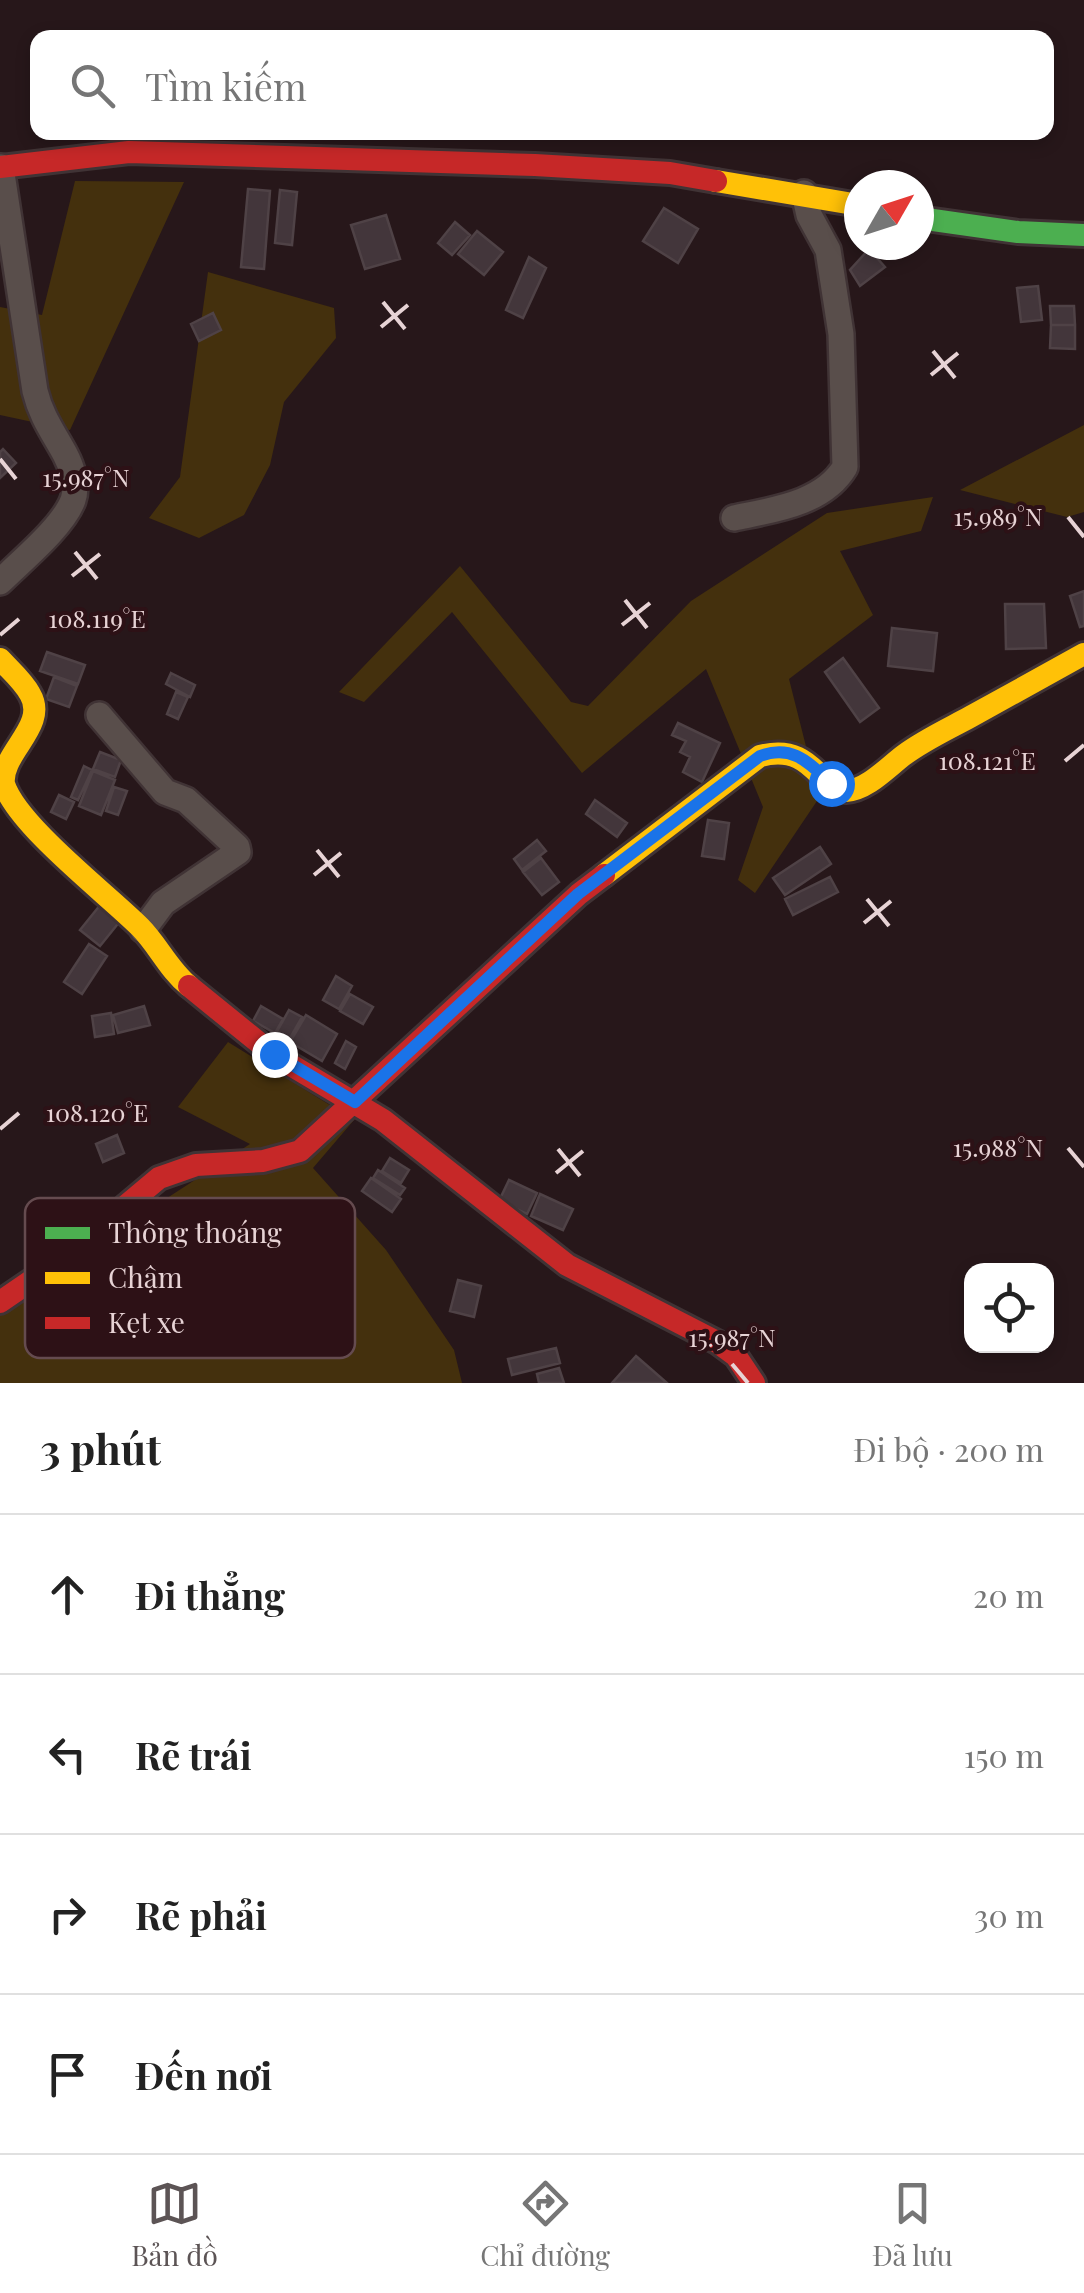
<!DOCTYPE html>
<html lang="vi">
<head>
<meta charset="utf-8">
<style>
	:root { --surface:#fff; --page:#f6f6f6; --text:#222; --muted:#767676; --line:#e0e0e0; --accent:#5c5455 }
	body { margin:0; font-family:"Playfair Display",serif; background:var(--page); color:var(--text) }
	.controls { position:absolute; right:30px; bottom:30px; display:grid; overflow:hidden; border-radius:20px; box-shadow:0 5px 15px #0003 }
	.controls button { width:90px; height:90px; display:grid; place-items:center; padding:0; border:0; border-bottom:2px solid var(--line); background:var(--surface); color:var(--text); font:50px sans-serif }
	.compass { position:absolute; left:844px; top:170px; width:90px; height:90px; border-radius:50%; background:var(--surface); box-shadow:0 5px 15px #0003; rotate:51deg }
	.stop { position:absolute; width:30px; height:30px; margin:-22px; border:8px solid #1a73e8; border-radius:50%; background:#fff }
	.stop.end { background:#1a73e8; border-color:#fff; box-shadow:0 2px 10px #0008 }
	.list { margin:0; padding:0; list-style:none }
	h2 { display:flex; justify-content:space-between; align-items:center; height:130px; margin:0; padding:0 40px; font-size:42px }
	h2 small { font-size:32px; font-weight:400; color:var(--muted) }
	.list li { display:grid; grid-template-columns:65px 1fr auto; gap:30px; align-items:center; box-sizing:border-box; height:160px; padding:0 40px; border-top:2px solid var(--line) }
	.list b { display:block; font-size:38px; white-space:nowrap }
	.list em { font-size:32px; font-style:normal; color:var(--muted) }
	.icon { flex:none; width:55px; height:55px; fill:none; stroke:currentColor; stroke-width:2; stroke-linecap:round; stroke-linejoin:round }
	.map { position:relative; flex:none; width:1084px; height:1383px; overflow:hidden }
	.search { position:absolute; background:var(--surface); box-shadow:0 5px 15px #0003; left:30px; right:30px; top:30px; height:110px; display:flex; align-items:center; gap:25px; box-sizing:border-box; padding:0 35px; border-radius:20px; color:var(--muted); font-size:38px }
	.sheet { height:770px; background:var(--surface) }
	nav { display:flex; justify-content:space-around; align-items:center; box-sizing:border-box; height:140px; border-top:2px solid var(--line); background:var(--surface); font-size:28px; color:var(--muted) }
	nav a { display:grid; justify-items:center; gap:5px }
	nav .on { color:var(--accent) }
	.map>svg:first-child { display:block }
</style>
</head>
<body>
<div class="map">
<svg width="1084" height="1383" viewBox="0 0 1084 1383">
	<rect width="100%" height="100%" fill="#27171a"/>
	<path fill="#44300d" d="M75,181L184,182L70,430L0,415V307L42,315Z
		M208,272L334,308L336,338L284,402L270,465L244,515L199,538L149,518L180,477Z
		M1084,425V512L1067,517L960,490Z
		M933,497L921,531L840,551L873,615L789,679L819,798L755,893L738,880L763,807L706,669L582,773L452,612L364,702L339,692L460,566L571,702L588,706L691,601L827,513Z
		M228,1042L354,1120L313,1168L386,1250L454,1350L462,1383H0V1307L250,1144L178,1107Z"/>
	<path fill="#43363b" stroke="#4f4246" stroke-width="2.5" d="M248,189L270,191L264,269L241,267Z
		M280,190L297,192L292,245L275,243Z
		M664,208L698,229L678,263L643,241Z
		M386,215L400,259L365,269L351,225Z
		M455,222L470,235L452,255L438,243Z
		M477,231L503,252L484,275L458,254Z
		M869,249L885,267L860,286L850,270Z
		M529,257L546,268L523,318L506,310Z
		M1038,286L1042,320L1021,322L1017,288Z
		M1050,306H1074L1075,325H1051Z
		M213,313L221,330L199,341L191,324Z
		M1051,325H1075V349L1050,348Z
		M3,449L16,463L0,478V452Z
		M1084,591V626L1080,627L1070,596Z
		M1005,604H1044L1046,648L1006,649Z
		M892,628L937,633L933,671L888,666Z
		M47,652L85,665L78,684L40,671Z
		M843,658L879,708L860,722L825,672Z
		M171,673L195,685L190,697L166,684Z
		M54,677L77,686L69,707L46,699Z
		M176,692L188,697L178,719L167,714Z
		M678,723L720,743L702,782L683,772L690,757L680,752L686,741L672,735Z
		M100,752L121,760L115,777L93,769Z
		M84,766L92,770L78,800L71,797Z
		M93,771L115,780L101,815L79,806Z
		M114,787L127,791L118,815L106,811Z
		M59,795L74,802L66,819L51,812Z
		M595,800L627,823L617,837L586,814Z
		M708,820L729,823L724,859L702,856Z
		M537,840L546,851L522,870L514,859Z
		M820,847L831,864L785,895L773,878Z
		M541,858L559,882L542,895L523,872Z
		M830,877L838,892L793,915L785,899Z
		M101,904L121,920L100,946L80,930Z
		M89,944L107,956L82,994L64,982Z
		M336,976L352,986L339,1009L323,1000Z
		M350,994L373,1007L363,1024L340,1011Z
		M144,1006L150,1025L118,1033L113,1015Z
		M261,1006L283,1019L275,1033L253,1021Z
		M289,1010L302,1017L287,1043L275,1035Z
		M111,1013L114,1034L95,1037L92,1016Z
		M306,1015L337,1034L322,1061L290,1042Z
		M346,1041L356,1047L345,1069L335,1063Z
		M117,1135L124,1153L103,1162L96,1144Z
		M390,1158L409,1170L401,1183L382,1171Z
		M378,1170L405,1188L400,1195L373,1178Z
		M371,1178L401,1199L392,1212L362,1191Z
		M509,1180L537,1193L527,1214L499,1201Z
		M540,1194L573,1209L563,1230L531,1216Z
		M458,1280L481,1286L474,1317L450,1311Z
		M556,1348L560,1363L512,1375L508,1359Z
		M636,1356L667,1383H612Z
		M559,1368L564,1383H539L537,1374Z"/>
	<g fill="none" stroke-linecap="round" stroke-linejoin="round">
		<g stroke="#403335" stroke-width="30">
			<path id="street" d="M734,518C772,510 823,504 845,467L841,334L828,250L809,215L804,193
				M0,582C21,561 63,527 73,500C78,486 72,467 65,454C53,432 41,416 35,391L1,167
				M99,715L165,792L186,800L237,847L238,852L163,903L143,930"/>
		</g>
		<g stroke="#403335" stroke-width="28">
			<path id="fast" d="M919,218L1018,232L1084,235"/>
		</g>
		<g stroke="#403335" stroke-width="28">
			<path id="slow" d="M716,181L859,205
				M0,659C10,670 23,681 30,694C49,726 0,753 4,784C17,825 107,894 140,927C158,945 169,970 189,986
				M604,875L760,756C814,742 819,791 846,791C867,790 888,767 904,755C924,740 948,729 970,717C1008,696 1046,675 1084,654"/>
		</g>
		<g stroke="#403335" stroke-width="28">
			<path id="jam" d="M0,167L129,152L535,165L670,173L716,181
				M189,986L274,1055L383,1120L567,1265L717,1342L736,1356L754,1383
				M0,1302L60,1261L159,1178L196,1165L263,1161L300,1151L579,894L604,875"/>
		</g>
		<use href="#street" stroke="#594e4b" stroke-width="25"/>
		<use href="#fast" stroke="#4caf50" stroke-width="22"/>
		<use href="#slow" stroke="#ffc107" stroke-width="22"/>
		<use href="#jam" stroke="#c62828" stroke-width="22"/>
	</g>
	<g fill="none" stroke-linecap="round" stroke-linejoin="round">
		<path stroke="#1a73e8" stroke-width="12" d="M274,1054L355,1102L578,894L760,756C792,744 808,762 831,783"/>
	</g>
	<path fill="none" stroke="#e7d3d5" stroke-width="4" d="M383,302L405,329M381,327L408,305M933,351L955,378M931,375L958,353M0,459L16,479M1068,517L1084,537M75,552L97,579M72,576L100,554M625,600L647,628M622,625L650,603M0,635L19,619M1065,761L1084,745M317,850L339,877M314,875L341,853M867,899L889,926M864,923L891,901M0,1129L19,1113M1068,1148L1084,1167M558,1149L580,1176M556,1173L583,1151M732,1364L748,1383"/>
	<rect x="25" y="1198" width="330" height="160" rx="15" fill="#2d1116" stroke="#654b4f" stroke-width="2.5"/>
	<rect x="45" y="1227" width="45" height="12" fill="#4caf50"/>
	<rect x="45" y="1272" width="45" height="12" fill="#ffc107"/>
	<rect x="45" y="1317" width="45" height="12" fill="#c62828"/>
	<g font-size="28" fill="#e7d3d5">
		<text x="108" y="1243">Thông thoáng</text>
		<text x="108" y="1288">Chậm</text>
		<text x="108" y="1333">Kẹt xe</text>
	</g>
	<g font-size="25" text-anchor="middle" fill="#e7d3d5" stroke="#2d1116" stroke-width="8" stroke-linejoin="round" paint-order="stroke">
		<text x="86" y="487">15.987°N</text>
		<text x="998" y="526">15.989°N</text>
		<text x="97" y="628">108.119°E</text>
		<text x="987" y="770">108.121°E</text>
		<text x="97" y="1122">108.120°E</text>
		<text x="998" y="1157">15.988°N</text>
		<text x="732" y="1347">15.987°N</text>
	</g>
</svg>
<div class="controls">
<button><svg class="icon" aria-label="locate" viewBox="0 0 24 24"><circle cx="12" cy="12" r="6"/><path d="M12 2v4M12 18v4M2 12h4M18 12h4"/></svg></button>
</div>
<svg class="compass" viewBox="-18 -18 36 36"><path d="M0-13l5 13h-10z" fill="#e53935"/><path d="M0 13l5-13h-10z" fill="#767676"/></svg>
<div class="stop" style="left:831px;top:783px"></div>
<div class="stop end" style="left:274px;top:1054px"></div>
<div class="search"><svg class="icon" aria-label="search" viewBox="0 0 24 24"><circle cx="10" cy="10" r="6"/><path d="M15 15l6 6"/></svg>Tìm kiếm</div>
</div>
<section class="sheet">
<h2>3 phút<small>Đi bộ · 200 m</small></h2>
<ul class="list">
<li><svg class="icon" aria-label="ahead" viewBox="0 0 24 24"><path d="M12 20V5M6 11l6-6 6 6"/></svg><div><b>Đi thẳng</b></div><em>20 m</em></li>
<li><svg class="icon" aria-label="left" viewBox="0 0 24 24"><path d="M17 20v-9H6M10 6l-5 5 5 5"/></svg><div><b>Rẽ trái</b></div><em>150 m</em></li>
<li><svg class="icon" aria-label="right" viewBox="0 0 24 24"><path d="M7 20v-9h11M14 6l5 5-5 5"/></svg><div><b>Rẽ phải</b></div><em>30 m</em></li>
<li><svg class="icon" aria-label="arrive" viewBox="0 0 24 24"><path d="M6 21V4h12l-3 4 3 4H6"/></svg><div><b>Đến nơi</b></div></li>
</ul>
</section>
<nav>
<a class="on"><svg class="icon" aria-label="map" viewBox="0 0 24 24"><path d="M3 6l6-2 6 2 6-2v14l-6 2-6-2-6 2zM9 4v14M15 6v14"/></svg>Bản đồ</a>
<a><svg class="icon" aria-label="directions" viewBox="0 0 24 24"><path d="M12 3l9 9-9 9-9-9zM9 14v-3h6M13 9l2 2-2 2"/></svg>Chỉ đường</a>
<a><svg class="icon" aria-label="saved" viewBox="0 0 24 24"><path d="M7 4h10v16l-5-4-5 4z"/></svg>Đã lưu</a>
</nav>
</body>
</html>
